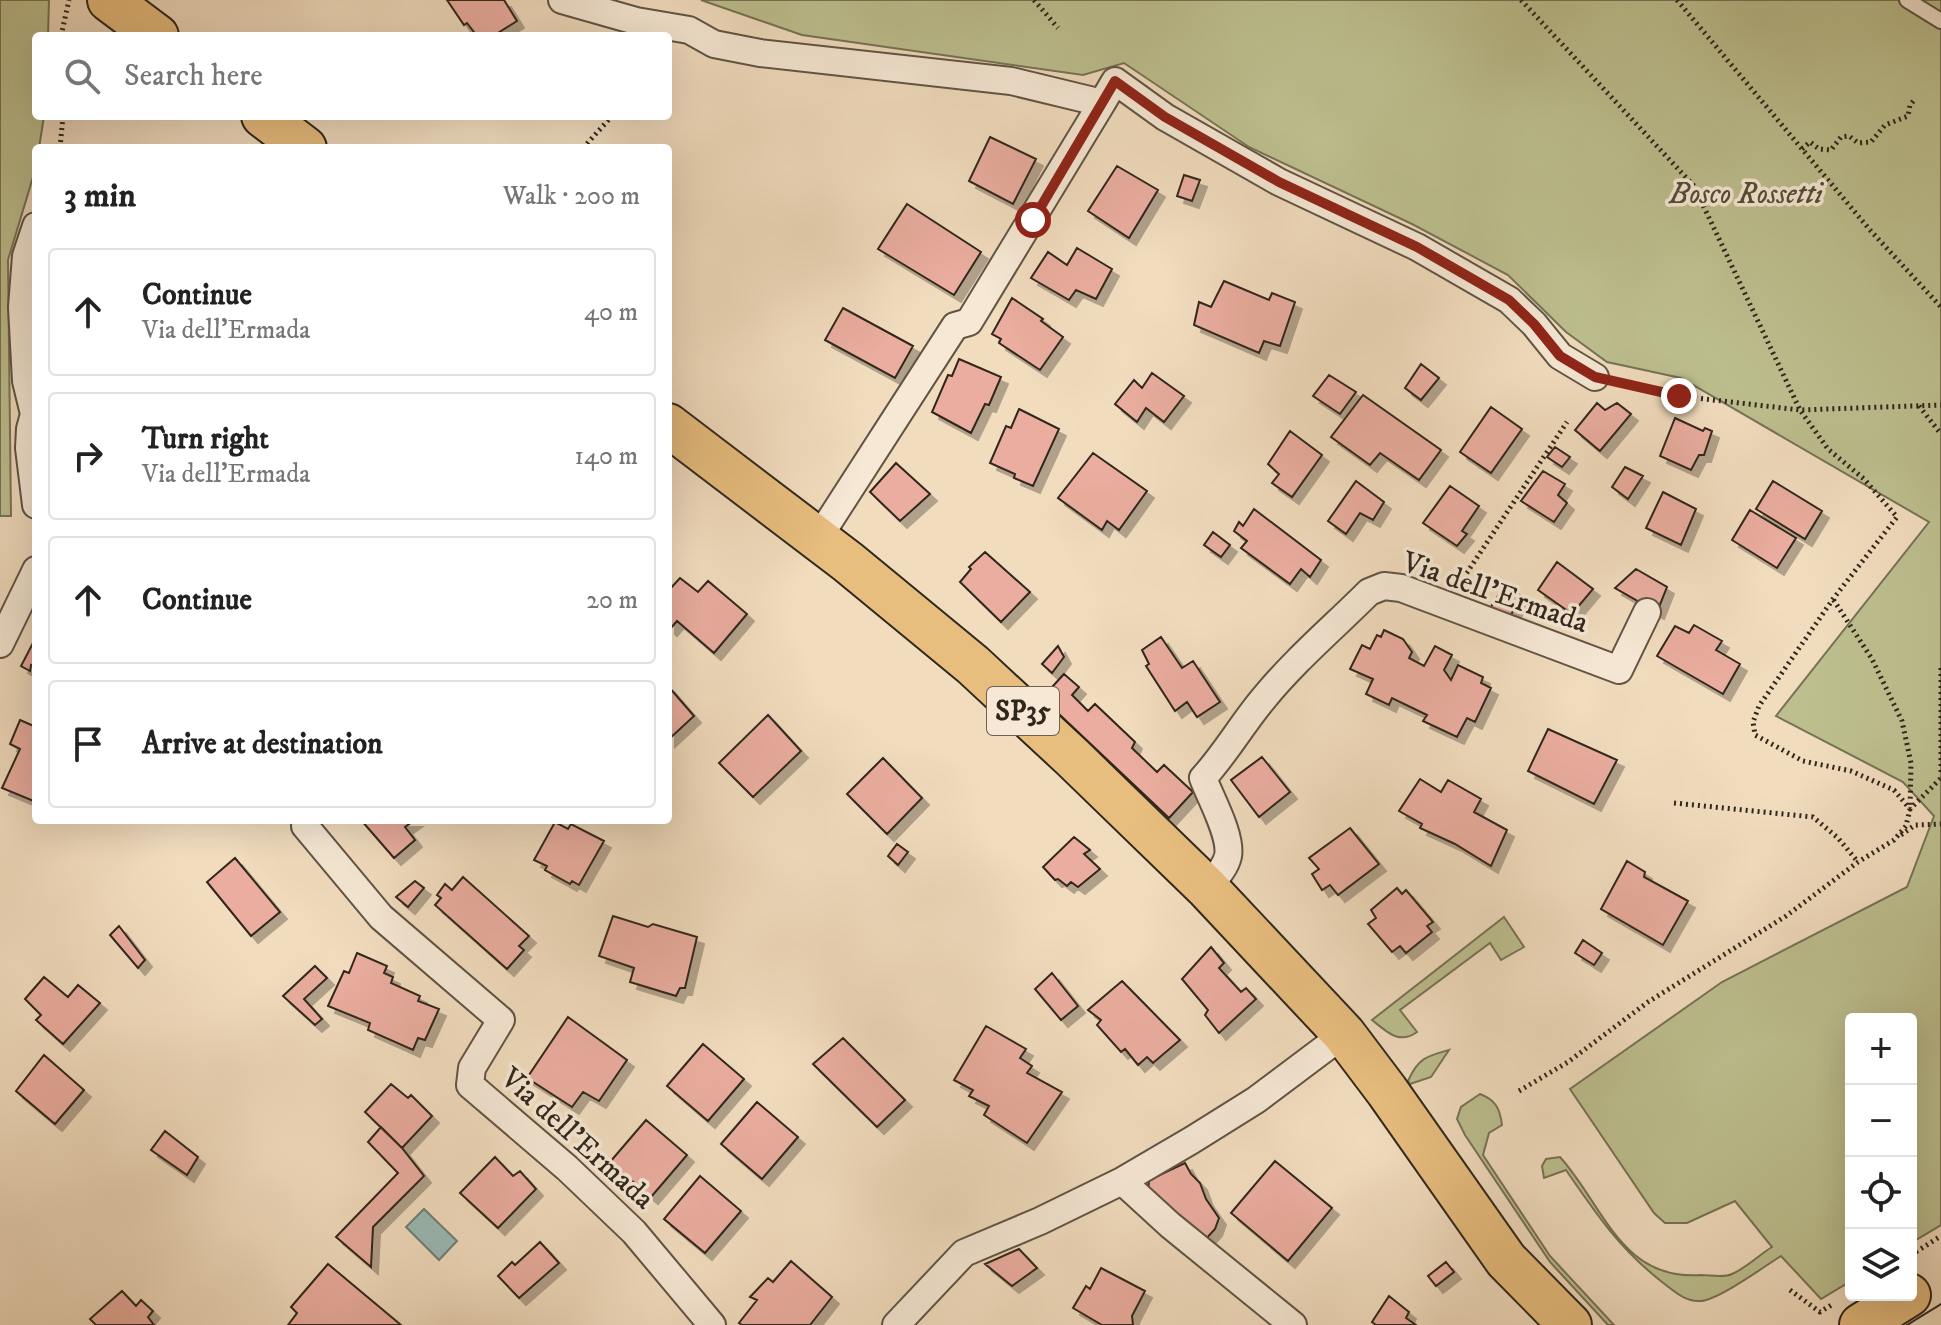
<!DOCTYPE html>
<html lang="en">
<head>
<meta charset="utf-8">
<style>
	:root { --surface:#fff; --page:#f2f2f2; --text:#222; --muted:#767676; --line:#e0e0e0 }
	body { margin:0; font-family:"IM FELL DW Pica",serif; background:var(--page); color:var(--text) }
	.controls { position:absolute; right:24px; bottom:24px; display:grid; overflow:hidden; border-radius:8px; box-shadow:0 8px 32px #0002 }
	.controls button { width:72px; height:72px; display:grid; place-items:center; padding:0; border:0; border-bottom:2px solid var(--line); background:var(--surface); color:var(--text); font:40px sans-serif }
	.stop { position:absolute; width:24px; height:24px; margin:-18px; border:6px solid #8f2418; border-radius:50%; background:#fff }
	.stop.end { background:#8f2418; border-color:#fff; box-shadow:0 2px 8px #0008 }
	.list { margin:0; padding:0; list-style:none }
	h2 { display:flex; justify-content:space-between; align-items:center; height:104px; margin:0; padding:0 32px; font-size:34px }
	h2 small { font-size:26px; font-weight:400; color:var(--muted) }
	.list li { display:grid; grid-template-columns:52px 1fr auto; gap:24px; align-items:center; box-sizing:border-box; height:128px; margin:0 16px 16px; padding:0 16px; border:2px solid var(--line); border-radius:8px }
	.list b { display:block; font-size:30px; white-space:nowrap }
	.list p { margin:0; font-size:26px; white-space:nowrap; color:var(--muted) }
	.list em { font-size:26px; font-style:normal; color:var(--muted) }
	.icon { flex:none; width:44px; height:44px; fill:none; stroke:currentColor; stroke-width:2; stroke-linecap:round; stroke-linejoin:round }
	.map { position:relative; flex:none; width:1941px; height:1325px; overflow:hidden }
	.search { position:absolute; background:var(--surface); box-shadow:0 8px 32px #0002; left:32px; top:32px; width:640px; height:88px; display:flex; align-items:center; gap:20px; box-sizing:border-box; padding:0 28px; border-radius:8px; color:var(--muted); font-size:30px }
	.panel { position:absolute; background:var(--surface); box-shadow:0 8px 32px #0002; left:32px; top:144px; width:640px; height:680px; border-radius:8px }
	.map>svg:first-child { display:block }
</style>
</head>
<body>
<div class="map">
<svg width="1941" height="1325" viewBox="0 0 1941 1325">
	<defs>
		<filter id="shadow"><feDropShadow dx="7" dy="7" stdDeviation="0" flood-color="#0004"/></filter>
	</defs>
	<rect width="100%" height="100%" fill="#f1dcbe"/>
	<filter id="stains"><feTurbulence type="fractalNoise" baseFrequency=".0025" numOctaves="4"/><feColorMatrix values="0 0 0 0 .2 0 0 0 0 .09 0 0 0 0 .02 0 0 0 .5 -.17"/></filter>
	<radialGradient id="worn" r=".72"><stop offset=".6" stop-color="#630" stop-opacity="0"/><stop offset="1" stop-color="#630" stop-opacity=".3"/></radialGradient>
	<path fill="#bdbf8f" stroke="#767356" stroke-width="2" d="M0,0H49L48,36H36V116H44L39,148H36V167L8,260L11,516H0Z
		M701,0H1941V1225L1911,1243V1019H1851V1281L1821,1299L1781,1256C1765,1266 1717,1301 1700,1301C1685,1302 1674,1291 1662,1282C1619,1248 1597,1215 1566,1170L1544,1178L1542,1166L1546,1159L1560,1157C1604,1206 1621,1281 1701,1275C1710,1275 1724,1278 1732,1274C1746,1268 1759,1255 1772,1247L1735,1201L1687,1223H1665L1654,1213L1570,1089L1722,982L1907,887L1934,816L1903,782L1776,716L1929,522L1681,378L1607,362L1566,332L1508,275L1412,224L1249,147L1124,63L1083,75L802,35Z
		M1504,917L1524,947L1501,960L1490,943L1400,1010L1417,1032C1399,1045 1387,1032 1372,1020Z
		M1449,1050L1431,1077L1410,1084L1408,1081C1418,1058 1427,1056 1449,1050Z
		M1480,1094C1496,1100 1500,1109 1502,1125L1489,1133L1483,1155L1550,1256L1614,1325H1608L1550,1262L1465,1135L1457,1119L1461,1107Z"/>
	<path fill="#9bbab7" stroke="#707f79" stroke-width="2" d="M424,1209L457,1241L439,1260L406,1227Z"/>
	<path fill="#eaad9f" stroke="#30271c" stroke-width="2" filter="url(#shadow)" d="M447,0H504L517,21L493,36H477L467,23L464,25Z
		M990,137L1036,159L1013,204L969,181Z
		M1117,166L1158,190L1129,238L1088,211Z
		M1184,175L1200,180L1192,201L1177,196Z
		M907,204L981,252L954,295L878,249Z
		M1077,248L1112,269L1096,299L1076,290L1069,300L1031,278L1048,252L1067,265Z
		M1224,281L1269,300L1272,293L1295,302L1280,346L1264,341L1259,353L1194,325L1199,302L1211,307Z
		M1012,298L1043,319L1041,321L1063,337L1040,370L999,343L1001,339L992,334Z
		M843,308L913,346L895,378L825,340Z
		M959,359L1001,377L989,405L985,404L971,433L932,412L948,375L952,376Z
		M1421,364L1439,378L1421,400L1405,388Z
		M1152,373L1184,396L1164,422L1146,408L1137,422L1115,404L1134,380L1142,388Z
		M1329,375L1356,392L1340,414L1313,396Z
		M1363,395L1441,450L1419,480L1380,453L1370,465L1331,437Z
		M1597,403L1605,410L1617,403L1631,414L1600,451L1575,430Z
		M1491,407L1522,429L1491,473L1460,452Z
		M1019,409L1059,429L1033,486L1014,478L1015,474L990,463L1006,426L1011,428Z
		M1675,418L1703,431L1705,428L1712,431L1704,455H1699L1691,470L1660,456Z
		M1290,431L1322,455L1292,497L1272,483L1279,474L1268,464Z
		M1555,447L1570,457L1562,467L1547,457Z
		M1093,453L1147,491L1119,530L1107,521L1102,530L1058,498Z
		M896,463L930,494L900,521L870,492Z
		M1625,467L1643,476L1628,499L1612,487Z
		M1543,471L1565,484L1558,495L1567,503L1554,522L1521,501Z
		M1356,481L1384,502L1373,520L1360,513L1346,534L1328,521Z
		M1773,481L1822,511L1805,539L1756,509Z
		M1450,486L1479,506L1462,531L1467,534L1457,546L1423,523Z
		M1663,492L1696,509L1681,545L1646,528Z
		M1254,509L1321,560L1310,577L1301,569L1290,584L1241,548L1247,541L1234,531L1239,522L1243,526Z
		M1750,510L1796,538L1777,568L1732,540Z
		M1213,532L1230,545L1221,557L1204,545Z
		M985,552L1030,592L1001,622L960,582L971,569L969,567Z
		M1557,562L1593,589L1572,614L1538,590Z
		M1636,569L1667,587L1657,612L1615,588Z
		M680,578L698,592L708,581L747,614L714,653L677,621L670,629L668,627V591Z
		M1505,585L1523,597L1507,620L1487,613Z
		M1694,625L1722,641L1716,650L1740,664L1723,694L1657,656L1675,626L1689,633Z
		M1384,630L1403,639L1412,652L1409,658L1424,666L1435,646L1452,655L1444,670L1451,680L1458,665L1483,677L1481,683L1491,688L1475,722L1467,718L1457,737L1423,721L1427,715L1392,698L1389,705L1366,694L1373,679L1350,669L1362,645L1370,649L1377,635L1381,637Z
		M1161,637L1182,668L1193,661L1220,702L1197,717L1187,702L1175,711L1146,666L1149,664L1142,650Z
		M33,643L36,645V667L31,665L30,671L21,666Z
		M1058,646L1064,657L1052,673L1042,664Z
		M1064,674L1079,687L1072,695L1088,711L1095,704L1135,742L1132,748L1157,772L1164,765L1193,792L1169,818L1042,698Z
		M668,686L694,716L668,740Z
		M768,715L801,751L753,797L719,763Z
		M20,720L36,727V802L2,788L20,749L10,744Z
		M1548,729L1617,760L1594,804L1528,771Z
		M1262,757L1290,792L1259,817L1231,780Z
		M883,758L922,798L887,834L847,794Z
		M1420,779L1441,792L1448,780L1481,799L1474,812L1507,830L1491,866L1455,844L1420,828L1422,824L1399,811Z
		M361,820H415L405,827L415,840L394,858Z
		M555,822L568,829L571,824L604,841L579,885L572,881L570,884L545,870L547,866L534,860Z
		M1350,828L1379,864L1338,895L1330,885L1322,890L1312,874L1319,869L1309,858Z
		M1074,837L1090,850L1084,854L1100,869L1078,887L1071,882L1067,886L1058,879L1055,880L1043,867Z
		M897,844L908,852L898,865L888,856Z
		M235,858L280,912L251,936L207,882Z
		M1627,861L1645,872L1644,877L1688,901L1663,945L1601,909Z
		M463,877L529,936L519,946L524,950L507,969L435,905L441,898L437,895L445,884L452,890Z
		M415,881L424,888L408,907L396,897Z
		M1397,888L1402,894L1406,890L1433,922L1427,926L1432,932L1406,953L1400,946L1392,952L1368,924L1376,918L1371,910Z
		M613,916L648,927L653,924L697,937L685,988H680L676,996L630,982L634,968L599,956Z
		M119,926L145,960L138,968L110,935Z
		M1583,940L1602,953L1594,965L1575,953Z
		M1211,947L1224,963L1219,968L1241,992L1246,988L1256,999L1219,1033L1205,1015L1208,1010L1182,979Z
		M357,953L387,966L384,973L393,977L391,983L420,996L418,1001L439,1009L425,1040L418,1038L413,1050L368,1030L370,1023L328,1006L344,971L349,973Z
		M315,966L327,978L304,999L322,1019L315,1025L283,996Z
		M1052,973L1078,1006L1061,1020L1035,989Z
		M44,977L68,997L78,985L100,1003L63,1044L36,1020L41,1015L25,999Z
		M1122,981L1180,1040L1153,1063L1147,1057L1138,1065L1125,1049L1121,1052L1097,1025L1101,1020L1088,1010Z
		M568,1017L627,1060L599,1101L583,1092L572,1107L527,1078Z
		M986,1026L1026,1049L1020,1058L1032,1066L1027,1073L1062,1092L1027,1143L984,1115L989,1106L969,1096L973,1090L954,1080Z
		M843,1038L905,1100L877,1127L813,1064Z
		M703,1044L744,1079L708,1121L667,1086Z
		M44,1055L84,1090L55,1124L16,1091Z
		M391,1084L408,1098L411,1095L432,1116L402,1148L365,1112Z
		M757,1102L798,1137L762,1179L721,1144Z
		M646,1120L687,1155L651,1197L610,1162Z
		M381,1127L402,1148L424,1176L373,1227L371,1267L336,1237L398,1173L368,1142Z
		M165,1131L198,1157L187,1175L151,1150Z
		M495,1157L513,1176L520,1171L536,1189L498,1228L460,1193Z
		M1275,1161L1332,1208L1288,1261L1231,1213Z
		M1185,1163L1191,1174L1200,1183L1206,1199L1219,1218L1215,1229L1204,1241L1148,1193L1149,1180Z
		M700,1176L741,1211L705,1253L664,1219Z
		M540,1242L559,1263L519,1298L498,1276L512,1262L515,1265Z
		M1019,1249L1037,1268L1012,1286L985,1264Z
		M791,1261L832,1297L810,1325H742L739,1323L757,1300L750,1297L768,1278L773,1282Z
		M1446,1262L1454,1272L1436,1286L1428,1276Z
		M328,1264L401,1325H288L297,1313L291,1307Z
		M1101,1268L1145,1291L1132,1316L1133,1325H1102L1073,1308L1086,1286L1090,1289Z
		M122,1291L136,1306L141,1300L153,1311L148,1317L154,1325H96L90,1319Z
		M1389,1296L1409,1312L1406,1318L1416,1325H1376L1372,1322Z"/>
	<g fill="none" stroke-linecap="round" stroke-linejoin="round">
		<g stroke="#605444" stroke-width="18">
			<path id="lane" d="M1907,0L1941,21"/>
		</g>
		<g stroke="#605444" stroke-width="30">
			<path id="street" d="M562,0L636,21L689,30L714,44L760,53L1011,81L1102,103L1115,81L1165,117L1279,182L1417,247L1509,300L1534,324L1560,356L1595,377
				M36,226L26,256L22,307L26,381L34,414L30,429L29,448L36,505
				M817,540L955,326L969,322L1102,103
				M0,644L36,570
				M305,826L381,917L501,1020L472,1068L470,1085L567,1168L634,1232L712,1325
				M1207,888C1215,878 1225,869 1228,856C1232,836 1210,797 1203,778C1226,753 1242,724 1264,698C1295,660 1334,627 1369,592L1384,586L1401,588L1619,670L1647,612
				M1122,1181L1170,1225L1293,1325
				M896,1325L964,1253L1040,1221L1122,1181L1192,1140L1256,1100L1344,1034"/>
		</g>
		<g stroke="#30271c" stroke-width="46">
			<path id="primary" d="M109,0L157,36
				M263,116L305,148
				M668,425L848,562L973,665L1073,758L1207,888L1344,1034L1387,1091L1506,1260L1570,1325
				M1861,1325L1909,1295"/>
		</g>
		<path stroke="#30271c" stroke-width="5" stroke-dasharray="2 4" stroke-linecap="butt" d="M1034,0L1058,28
			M1521,0L1694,186L1800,410L1828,449L1864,479L1897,517L1833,599L1759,706L1753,722L1755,735L1803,761L1851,771L1894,790L1910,809L1941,778
			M1677,0L1870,230L1941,307
			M61,36L69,0
			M60,148L63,116
			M583,148L612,116
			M1802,149L1810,142L1819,149L1831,150L1841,137L1849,136L1858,143L1871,142L1885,125L1908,116L1910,105L1915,99
			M1619,381L1679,396L1800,410L1941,405
			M1919,406L1941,434
			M1460,583L1567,422
			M1941,668V772
			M1674,803L1813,817L1838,838L1858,862
			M1901,835L1915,825L1941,824
			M1519,1091L1568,1062L1648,1002L1786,916L1858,862L1894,840L1906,826L1910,809L1911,763L1902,721L1872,659L1833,599
			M1911,1255L1941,1236
			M1790,1290L1820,1312L1833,1304"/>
		<use href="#lane" stroke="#f6e8d5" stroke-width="14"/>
		<use href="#street" stroke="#f6e8d5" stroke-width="26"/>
		<use href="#primary" stroke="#e8be7f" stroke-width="42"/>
		<path stroke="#30271c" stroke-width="2" d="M1907,1325L1941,1304"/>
	</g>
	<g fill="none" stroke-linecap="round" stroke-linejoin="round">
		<path stroke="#8f2418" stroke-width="10" d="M1033,220L1115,81L1165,117L1279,182L1417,247L1509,300L1534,324L1560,356L1595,377L1679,396"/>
	</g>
	<g text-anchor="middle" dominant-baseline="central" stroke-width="7" stroke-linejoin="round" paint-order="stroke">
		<rect fill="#f6e8d5" stroke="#6b6154" stroke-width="2" x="987" y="687" width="72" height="48" rx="6"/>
		<g font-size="28" font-weight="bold" fill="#30271c">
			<text x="1023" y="711">SP35</text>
		</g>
		<g font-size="30" font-style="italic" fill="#534d39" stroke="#f6e8d5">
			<text x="1746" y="194">Bosco Rossetti</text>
		</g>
		<g font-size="30" fill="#30271c" stroke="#f6e8d5">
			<text transform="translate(1495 593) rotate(19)">Via dell'Ermada</text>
			<text transform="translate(577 1139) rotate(42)">Via dell'Ermada</text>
		</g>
	</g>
	<rect width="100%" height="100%" filter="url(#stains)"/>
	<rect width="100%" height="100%" fill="url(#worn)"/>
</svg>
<div class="controls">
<button>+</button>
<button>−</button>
<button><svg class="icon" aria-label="locate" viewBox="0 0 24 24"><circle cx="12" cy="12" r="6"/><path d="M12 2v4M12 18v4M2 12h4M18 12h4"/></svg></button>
<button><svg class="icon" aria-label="layers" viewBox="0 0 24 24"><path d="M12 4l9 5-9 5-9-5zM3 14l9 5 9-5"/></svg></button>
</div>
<div class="stop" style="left:1033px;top:220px"></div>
<div class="stop end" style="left:1679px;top:396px"></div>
<div class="search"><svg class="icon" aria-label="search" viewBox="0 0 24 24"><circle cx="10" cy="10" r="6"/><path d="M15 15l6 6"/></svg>Search here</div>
<section class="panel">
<h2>3 min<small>Walk · 200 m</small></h2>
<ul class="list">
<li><svg class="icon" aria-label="ahead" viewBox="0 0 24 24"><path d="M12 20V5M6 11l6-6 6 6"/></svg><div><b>Continue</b><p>Via dell'Ermada</p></div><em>40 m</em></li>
<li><svg class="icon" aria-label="right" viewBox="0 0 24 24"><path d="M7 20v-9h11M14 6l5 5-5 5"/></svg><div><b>Turn right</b><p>Via dell'Ermada</p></div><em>140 m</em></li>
<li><svg class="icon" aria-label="ahead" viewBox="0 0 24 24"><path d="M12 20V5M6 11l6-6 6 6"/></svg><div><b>Continue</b></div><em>20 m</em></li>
<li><svg class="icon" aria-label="arrive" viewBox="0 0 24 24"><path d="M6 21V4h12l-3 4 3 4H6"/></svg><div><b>Arrive at destination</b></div></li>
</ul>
</section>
</div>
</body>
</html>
